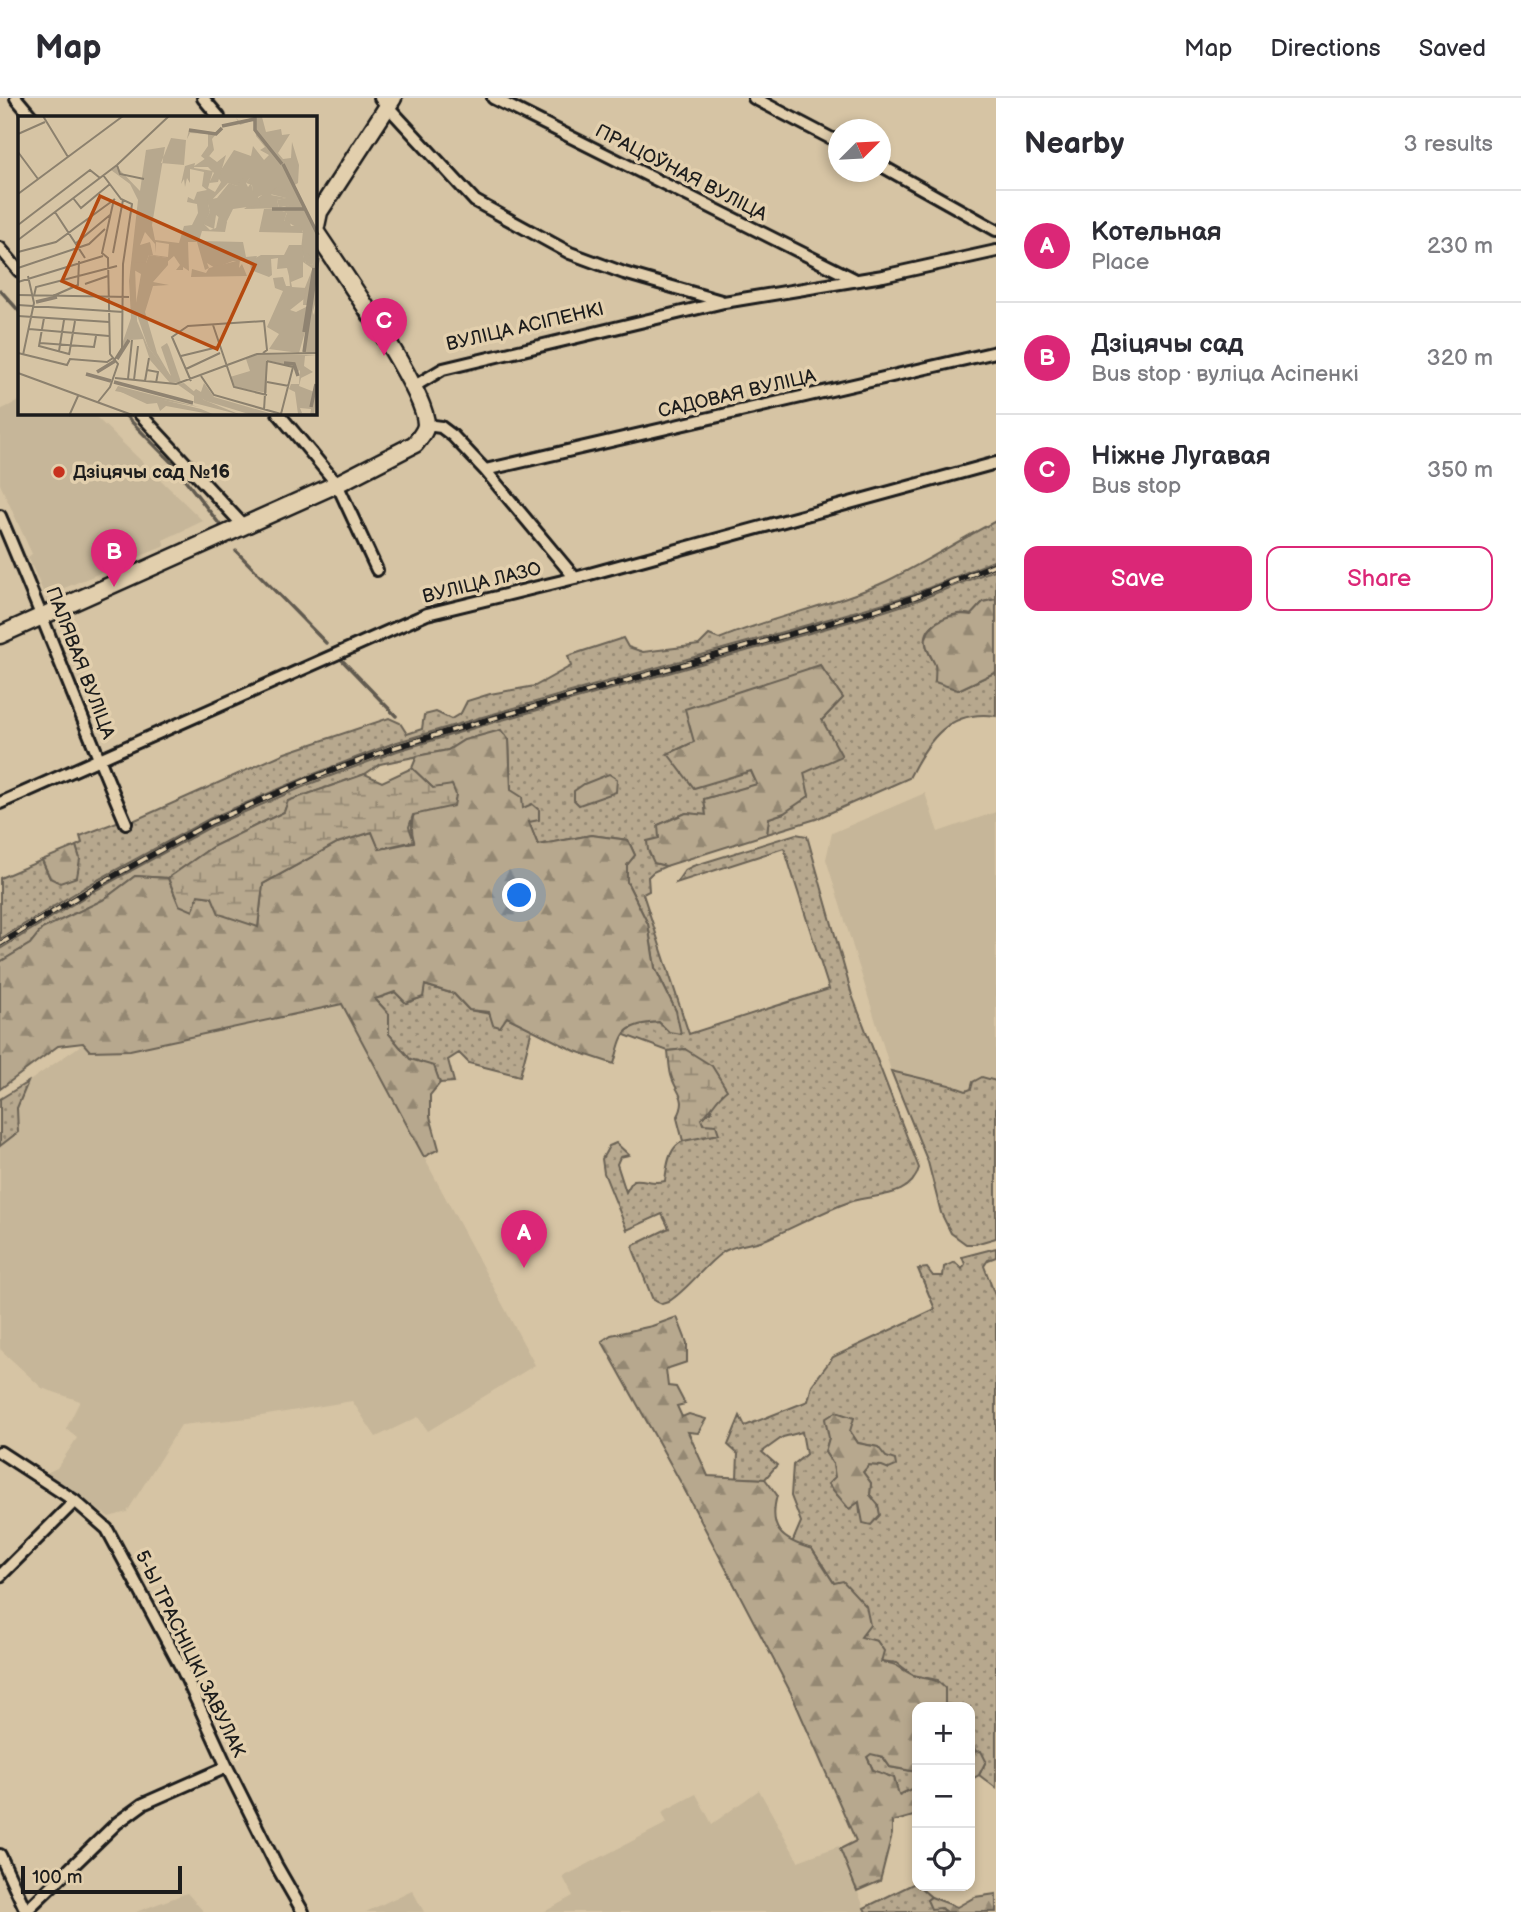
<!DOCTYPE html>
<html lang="en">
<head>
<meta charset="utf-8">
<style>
	:root { --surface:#fff; --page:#f7f7f7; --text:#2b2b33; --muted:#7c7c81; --line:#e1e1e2; --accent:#db2777 }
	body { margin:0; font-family:"Balsamiq Sans",sans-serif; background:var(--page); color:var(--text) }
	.controls { position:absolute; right:21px; bottom:21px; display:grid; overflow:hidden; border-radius:14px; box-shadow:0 4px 10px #0003 }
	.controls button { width:63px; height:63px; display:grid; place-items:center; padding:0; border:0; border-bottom:2px solid var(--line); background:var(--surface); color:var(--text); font:35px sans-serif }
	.compass { position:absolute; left:828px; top:21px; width:63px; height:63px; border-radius:50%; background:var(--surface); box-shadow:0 4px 10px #0003; rotate:66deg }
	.scale { position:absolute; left:21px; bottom:18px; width:161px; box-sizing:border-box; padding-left:7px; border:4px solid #1c1c1c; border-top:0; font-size:19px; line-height:24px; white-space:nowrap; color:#1c1c1c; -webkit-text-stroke:5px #e2cfad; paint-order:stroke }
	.you { position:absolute; left:520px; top:798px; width:24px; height:24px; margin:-18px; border:5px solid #fff; border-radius:50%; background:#1a73e8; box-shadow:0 0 0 10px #1a73e833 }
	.badge { display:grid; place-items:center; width:46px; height:46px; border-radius:50%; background:var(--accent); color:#fff; font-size:23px; font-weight:700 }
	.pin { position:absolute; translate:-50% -58px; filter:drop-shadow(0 2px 4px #0008) }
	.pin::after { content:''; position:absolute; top:37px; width:24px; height:21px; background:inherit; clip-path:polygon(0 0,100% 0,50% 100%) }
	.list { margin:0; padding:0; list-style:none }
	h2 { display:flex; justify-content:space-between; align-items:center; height:91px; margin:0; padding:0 28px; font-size:30px }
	h2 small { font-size:23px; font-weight:400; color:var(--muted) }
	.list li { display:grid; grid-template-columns:46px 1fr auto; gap:21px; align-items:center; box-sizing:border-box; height:112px; padding:0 28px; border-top:2px solid var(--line) }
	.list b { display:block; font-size:26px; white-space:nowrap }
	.list p { margin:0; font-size:23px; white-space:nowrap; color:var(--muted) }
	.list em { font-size:23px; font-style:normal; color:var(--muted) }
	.actions { display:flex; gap:14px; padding:21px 28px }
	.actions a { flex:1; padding:16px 0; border:2px solid var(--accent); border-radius:14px; text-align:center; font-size:24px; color:var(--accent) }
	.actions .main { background:var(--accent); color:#fff }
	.icon { flex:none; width:38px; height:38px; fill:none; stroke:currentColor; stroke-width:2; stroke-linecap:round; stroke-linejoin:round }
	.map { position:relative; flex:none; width:996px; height:1814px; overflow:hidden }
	header { display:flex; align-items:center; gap:42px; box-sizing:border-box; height:98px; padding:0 35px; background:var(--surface); border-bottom:2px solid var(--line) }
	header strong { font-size:33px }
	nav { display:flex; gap:38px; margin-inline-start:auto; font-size:24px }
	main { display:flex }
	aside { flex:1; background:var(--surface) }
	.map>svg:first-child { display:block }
</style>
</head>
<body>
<header>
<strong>Map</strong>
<nav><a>Map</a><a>Directions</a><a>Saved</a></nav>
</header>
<main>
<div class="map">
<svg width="996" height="1814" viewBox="0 0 996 1814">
	<defs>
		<pattern id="green-dots" width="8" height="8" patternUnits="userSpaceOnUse" patternTransform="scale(1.75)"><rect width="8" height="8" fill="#b7a88e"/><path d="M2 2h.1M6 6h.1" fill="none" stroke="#948873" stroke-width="1.8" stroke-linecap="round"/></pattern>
		<pattern id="forest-firs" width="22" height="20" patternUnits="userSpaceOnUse" patternTransform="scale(1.75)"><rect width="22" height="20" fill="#b7a88e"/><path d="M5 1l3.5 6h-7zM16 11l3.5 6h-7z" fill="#948873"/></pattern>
		<pattern id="wetland-marsh" width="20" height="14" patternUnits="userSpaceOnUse" patternTransform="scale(1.75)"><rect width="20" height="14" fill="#b7a88e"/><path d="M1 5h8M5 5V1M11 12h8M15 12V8" fill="none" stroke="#948873"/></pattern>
	</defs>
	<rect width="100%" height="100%" fill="#d6c4a4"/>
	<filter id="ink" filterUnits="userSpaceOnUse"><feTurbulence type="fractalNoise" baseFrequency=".0143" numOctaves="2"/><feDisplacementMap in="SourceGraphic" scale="14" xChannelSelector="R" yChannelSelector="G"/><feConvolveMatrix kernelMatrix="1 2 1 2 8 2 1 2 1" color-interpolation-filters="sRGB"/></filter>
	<g filter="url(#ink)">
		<path fill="#c6b699" d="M19,303V315H92L203,423L163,442L165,448L45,498L28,459L32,456L0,386V312Z
			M925,695L938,734L996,714V994L983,987L966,993L949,987L891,973L826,761L832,735Z
			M342,906L535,1267L428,1333L418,1319L376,1339L352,1303L249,1320L181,1327L127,1414L109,1419L44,1376L57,1370L77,1340L66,1331L80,1303L42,1290L0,1251V1048L18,1034L17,1010L28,984L84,945L130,952Z
			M759,1692L798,1763L839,1748L866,1814H544L573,1798L563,1779L667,1725L662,1714L696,1696L712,1726Z
			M412,1792L424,1814H366Z
			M187,1795L204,1814H136Z"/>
		<path fill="url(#green-dots)" stroke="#6a6255" stroke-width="2" fill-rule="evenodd" d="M996,423V462L914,496L864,511L479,620L394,645L309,678L209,721L92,785L0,841V780L42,762L50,780L80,761L76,748L82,745L80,738L130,719L133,723L285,655L389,620L400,625L407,636L422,631L424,617L436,614L451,621L461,615L467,603L490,596L535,588L571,568L568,558L623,540L628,549L643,554L699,547L709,537L719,541C773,518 833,508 887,483C924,465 959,442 996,423Z
			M996,471V501L983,504L971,517C957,514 951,517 939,523C906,541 943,576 958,592L996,574V618C949,611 928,642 909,680L816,721L767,736L769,720L784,715L803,675L822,622L843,600L820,567L694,644L668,656L751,673L757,687L704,701L706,717L686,715L659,727V740L654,765L666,768L653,774L648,779L649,793L643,796L689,936L829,891L784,750L676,785L685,772L693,768L796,736L807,738L852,897L919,1070C911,1100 877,1096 852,1103C823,1113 797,1128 769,1140C754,1147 738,1145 723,1154C703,1168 689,1191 668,1204L662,1206L653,1202L633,1151L634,1147L669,1130L662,1116L627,1132L604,1075L602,1061L609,1048L616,1045L629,1057L620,1059L617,1066L626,1094L633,1082C646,1080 651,1087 665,1083C670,1039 679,1043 719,1036L703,1026L700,1021L712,1013L685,951L668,953L622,936L637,926L659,924L669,934L676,913L655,870L648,826L627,784V767L635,757L628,742L591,737L538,747L523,711L511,692L509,642H464L448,652L380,666L365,676L288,703L284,714L212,749L168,780L135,778L103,802L42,831L30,846L0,864V851L96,792L212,728L312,685L397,653L481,628L866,519L916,503Z
			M424,887L454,896L469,912L507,919L532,931L520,978L469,965L459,955L448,962L454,984L440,985L434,969L410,961L389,936V916L375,901L395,894L406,905L423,899Z
			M891,973L949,987L966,993L971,991L973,984L982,979L996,983V1140L975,1146H966L951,1135L941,1115L928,1064Z
			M28,984L17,1010L18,1034L0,1048V1001Z
			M996,1150V1159L988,1162L984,1168L996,1200V1690L979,1677L986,1663C965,1647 970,1633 970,1609L945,1607L938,1582L913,1577L897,1565L881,1563L861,1540L834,1485L812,1451L792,1445L801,1424L791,1398L793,1367L806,1356L802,1334L783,1339L762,1354L777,1367L765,1381L737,1380L738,1356L728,1347L740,1318L745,1328L808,1303L812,1287L833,1259L935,1211L918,1171L927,1170L933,1178H943L944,1169L955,1164L962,1171L965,1166L962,1159ZM850,1333L858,1345L877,1349L886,1359L882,1368L869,1367L863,1374L871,1385L870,1397L878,1406L860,1415L859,1403L835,1379L833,1366L825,1354L829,1340Z
			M871,1655L883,1659L890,1669L917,1674V1688L899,1698L894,1680L873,1672L867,1659Z
			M915,1785L931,1799L927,1802L946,1814H866L864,1810Z"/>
		<path fill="url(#forest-firs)" stroke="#6a6255" stroke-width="2" d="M996,501V574L958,592L935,584C935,578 936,572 935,567C932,559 924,549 926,540C930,521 955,514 971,517L983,504Z
			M820,567L843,600L822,622L842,658L804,675L809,698L784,715L769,720L767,736L666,768L654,765L648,752L647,743L659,740L658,727L686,715L706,717L704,701L757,686L751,673L694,690L668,656L694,644L685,611Z
			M501,632L509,642L511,692L522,699L523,710L532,706L539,712V722L529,724L538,747L591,737L628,742L635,757L627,767V784L648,826L655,870L676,913L681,936L669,934L659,924C622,927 623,933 614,966L575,953L507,919L500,929L493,927L489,914L469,912L454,896L425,887L423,899L406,905L395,894L375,901L389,916V936L410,961L434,968L440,985L430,997V1018L439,1051L424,1059L342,906L130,952L90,953L83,945L58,948L0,991V864L30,846L42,831L103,802L135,778L168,780L179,807L198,797L212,799L258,829L263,786L337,745L372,734L380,751L414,744C407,716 417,711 433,690L412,670L417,658L448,652L464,642Z
			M609,676L617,681L616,694L579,707L574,702V693L584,686Z
			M76,748L80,761L77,779L60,785L50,780L42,762Z
			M677,1219L687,1245V1264L666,1271L668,1288L676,1289L685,1306L677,1308L682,1319L689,1316L706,1321L698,1335L688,1334L708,1378L765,1381L777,1397C768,1431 781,1442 812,1451L834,1485L843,1483L866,1508L870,1527L861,1539L877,1543L884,1553L881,1564C900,1566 898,1570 913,1577C927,1583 934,1578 945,1590V1606L953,1607L954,1609H917V1674L890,1669L883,1659L871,1656L867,1659L873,1672L894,1680L899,1697L917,1688V1717L892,1724V1736L880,1783L857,1793L840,1751L856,1743L791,1595L680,1383L602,1243L611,1237L652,1228Z
			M836,1314L854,1320L850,1333L858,1345L878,1349L886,1359L895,1362L896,1368L889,1371L882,1368L869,1367L863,1374L871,1385L870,1397L878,1407L880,1417L871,1427L863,1425L859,1404L849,1411L828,1386L835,1379L833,1366L825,1354L829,1340L825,1321Z
			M970,1644L974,1654L981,1653L986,1663L979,1677L970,1682Z
			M996,1796V1814H946L941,1810L931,1811L927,1802L931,1799L957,1809L975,1799Z"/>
		<path fill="url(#wetland-marsh)" stroke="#6a6255" stroke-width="2" d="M412,670L433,690L452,687L456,697L454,708L413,717L409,729L414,743L379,751L372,734L337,745L263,786L258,829L219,816L212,799L198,797L193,813L179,807L168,780L212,749L284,714L288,703L365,676L382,684Z
			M685,951L712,968L727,992C715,1001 712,1012 701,1021L703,1026L716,1027L719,1036L683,1043L677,1020C689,999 676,996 671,977C669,969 669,961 668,953Z"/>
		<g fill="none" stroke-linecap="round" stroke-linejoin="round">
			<path stroke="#615a4f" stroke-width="3.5" d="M0,192L19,213
				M123,315L173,366L224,432
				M236,453L326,545
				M339,559L396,618"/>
			<g stroke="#1c1c1c" stroke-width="16">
				<path id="street" d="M16,0L32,19
					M203,0L219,19
					M380,0L475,103L570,155L624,175L721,203
					M493,0L854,181
					M754,0L838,44
					M880,67L996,132
					M0,150L19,173
					M413,289L443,271L724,204L883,178L996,153
					M139,315L243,427
					M278,315L337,386L377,472
					M426,327L441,329L453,338L485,372L575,480
					M485,372L996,254
					M0,418C44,520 82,623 126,725
					M0,705L427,516L575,480L996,365
					M0,1354L75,1403L107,1431L183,1573L227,1669L276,1767L303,1814
					M0,1478L75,1403
					M0,1757L26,1813
					M25,1814L117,1725L143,1706L227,1669"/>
			</g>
			<g stroke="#1c1c1c" stroke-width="21">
				<path id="secondary" d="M0,537L337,386L415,346C419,340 425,335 426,327C427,293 338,168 315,133L319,114L393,0"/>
			</g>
			<use href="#street" stroke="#e2cfad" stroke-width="10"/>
			<use href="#secondary" stroke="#e2cfad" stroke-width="16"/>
			<g stroke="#1c1c1c" stroke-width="6">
				<path id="rail" d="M0,846L94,789L211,724L310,681L396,649L480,624L865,515L915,499L996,466"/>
			</g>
			<use href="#rail" stroke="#e2cfad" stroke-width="3.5" stroke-dasharray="10" stroke-linecap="butt"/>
		</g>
	</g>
	<circle fill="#c8321e" stroke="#e2cfad" stroke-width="2.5" cx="59" cy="374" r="7"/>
	<g text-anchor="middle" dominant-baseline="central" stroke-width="7" stroke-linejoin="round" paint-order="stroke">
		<g font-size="19" fill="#1c1c1c" stroke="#e2cfad">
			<text transform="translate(681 75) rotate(27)">ПРАЦОЎНАЯ ВУЛІЦА</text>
			<text transform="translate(525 229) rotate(-13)">ВУЛІЦА АСІПЕНКІ</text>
			<text transform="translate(737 296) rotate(-13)">САДОВАЯ ВУЛІЦА</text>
			<text transform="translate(482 485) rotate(-14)">ВУЛІЦА ЛАЗО</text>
			<text transform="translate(80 565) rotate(69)">ПАЛЯВАЯ ВУЛІЦА</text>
			<text transform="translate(190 1556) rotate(64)">5-Ы ТРАСНІЦКІ ЗАВУЛАК</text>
		</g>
		<g font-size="19" font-weight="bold" fill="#1c1c1c" stroke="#e2cfad" text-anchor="start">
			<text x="73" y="374">Дзіцячы сад №16</text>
		</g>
	</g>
	<g transform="translate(18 18)">
		<rect width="299" height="299" fill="#d6c4a4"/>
		<path d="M236,0L244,1L248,16L263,13L264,19L272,18L260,37L265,43L273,42L274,26L281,49L280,67L275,70L298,117L299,110V140L294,149L288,147L283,134L285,115L266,104L269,97L264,94H278L263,92L271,89L275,78L259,72L253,79L269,82L259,84L261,92L226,93L244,79H235L234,69L228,67L232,62L219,70L210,67L190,88L192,96L186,108L192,114L198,112L201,99L209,106L207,116L184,115L181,125L225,126L228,141L239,140L237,145H215L197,152L189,147L191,152L187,154L179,126H170L171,155L165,151V154H158L162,149L156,140L148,147L149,142L131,139L128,147L117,151L119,205L130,231L153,260L143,231L149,227L151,231L163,266L152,267L132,244L125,223L112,224L99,243L113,202L111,165L120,84L112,68L93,54L98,50L122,75L128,34L147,31L134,109L137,124L161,127L166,110L174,109L180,97L179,88L169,86L170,81L176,84L179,76L189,74L184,70L186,56L172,53V67L169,62L167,71L166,63L163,68L167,50L177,47L176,52L195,55L190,72L197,76L203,66L199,60L216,34L233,40L235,30L246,44L251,39L242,34L247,31L238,20L236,4L222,9L218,2L223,7ZM127,116L137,128V137L138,126L151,128L150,141L135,139L132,126L122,129ZM171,13L199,17L194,23L196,34L188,44L183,40L190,30V18L172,17L169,23ZM153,22L168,24L166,49L143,47ZM299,153V181L294,199L293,189H285L286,174L294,154ZM236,239H299L287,240L286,250L295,256L283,262L281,270L299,277L296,299H292L293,293L282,292L284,297L280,298L277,276L271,273L273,268H281L282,254L278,258L276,251L249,244V277L217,271L212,261L232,255L228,243ZM166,267L186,284L223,299L176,287V280L159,268ZM100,270L181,291L97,275Z" fill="#b7a88e" fill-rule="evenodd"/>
		<path d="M232,62L228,67L230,71L233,67L236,79H244L240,81L243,89L215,93L208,107L198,99L196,113L185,108L192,96L189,84L199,82L211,67L219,70L223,63ZM258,71L276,77L275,89L263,91L278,94L264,95L269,96L266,105L270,102L273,110L283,109L285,117L241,116L246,93L261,92L259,84L268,82L252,78ZM271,129H284L286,142L289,136L293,141L287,146L294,149L299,138L298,155L285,146V161L273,166L274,171L288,172L286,183L272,194L278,196L292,189L296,199L299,178V237H285L287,216L281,237L251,233L261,218L249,211L265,175L257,172L255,162L265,161L268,170H272L271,160L269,152L259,153L260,142L253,143L254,159L251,161L233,154L232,145L243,139H266ZM131,139L150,142V149L135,166L151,169L135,170L127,196L139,237L153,261L130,231L117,193L123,158L116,154L117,146L128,147ZM222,144L221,152L224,148L229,160L173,161L174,153L188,157L191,152ZM186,267L196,281L258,299H234L188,285L174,277L178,273L183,276ZM109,275L183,293L197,299L148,290L142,295L139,287L129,288L103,276Z" fill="#b7a88e"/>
		<path d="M208,39L200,66L191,67L196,57L190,51H175L191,40L199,46Z" fill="#b7a88e"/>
		<path fill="none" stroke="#8f8371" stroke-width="3.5" d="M237,0V14L264,48M204,10L237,3M171,14L198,18L204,12M265,48L300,119M254,93H286M18,186L39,181M286,216L296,152M286,236L300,142M99,243L111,224M266,247L276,248L280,260M79,256L97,245M68,258L93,265M96,266L175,287M293,291L298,268"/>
		<path fill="none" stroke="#8c816e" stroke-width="2" d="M25,0L50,41M0,18L27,6M0,36L20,63M99,49L102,58L126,63M85,59L103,83L114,88L105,148L104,232L97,243M0,78L105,0M55,82L63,92L92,68M37,96L67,142M0,109L72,54L82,62M0,124L99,49L151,0M57,128L92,99M0,136L38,126L97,83M95,137L105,84M0,152L71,128L87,113M0,166L85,140M67,168L90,160M0,179L111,181M16,180L18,171L99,150M35,180L60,169L61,145M0,189L105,196M0,200L91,206M26,202L21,230L51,238M195,209L216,271L249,279M11,213L91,220M22,227L76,231L78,220M41,235L46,204M0,237L49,249L52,243L89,246L95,242M5,239L16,187L10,160M51,239L57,205M163,240L200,231M168,253L202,237M129,254L140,256L138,267M0,257L117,300M183,260L196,279L263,298L275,251L249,245M97,262L158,268L239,238L300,237M110,263L114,224M116,264L120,230M127,265L131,242M173,265L154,221L170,210L246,205L249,234L245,237M249,266L271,270M80,286L92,271L100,248L92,238L90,142L84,137L96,83M246,294L249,245M51,300L60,280"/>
		<path fill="#b54a10" fill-opacity="0.15" stroke="#b54a10" stroke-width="3.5" d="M82,80L237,149L199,233L44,165Z"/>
		<rect width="299" height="299" fill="none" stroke="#1c1c1c" stroke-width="3.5"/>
	</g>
</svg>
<div class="controls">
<button>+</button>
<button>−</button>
<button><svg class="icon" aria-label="locate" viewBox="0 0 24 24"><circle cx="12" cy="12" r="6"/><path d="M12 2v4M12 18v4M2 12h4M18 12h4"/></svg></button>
</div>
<svg class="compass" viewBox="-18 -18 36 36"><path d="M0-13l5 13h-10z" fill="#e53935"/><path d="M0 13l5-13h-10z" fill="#7c7c81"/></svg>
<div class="scale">100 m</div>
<div class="you"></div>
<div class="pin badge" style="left:524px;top:1170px">A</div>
<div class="pin badge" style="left:114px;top:489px">B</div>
<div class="pin badge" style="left:384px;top:258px">C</div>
</div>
<aside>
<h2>Nearby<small>3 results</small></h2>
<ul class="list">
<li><span class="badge">A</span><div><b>Котельная</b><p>Place</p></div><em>230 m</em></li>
<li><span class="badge">B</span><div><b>Дзіцячы сад</b><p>Bus stop · вуліца Асіпенкі</p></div><em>320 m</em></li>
<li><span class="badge">C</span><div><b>Ніжне Лугавая</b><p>Bus stop</p></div><em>350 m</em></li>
</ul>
<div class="actions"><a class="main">Save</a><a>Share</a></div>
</aside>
</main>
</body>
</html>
